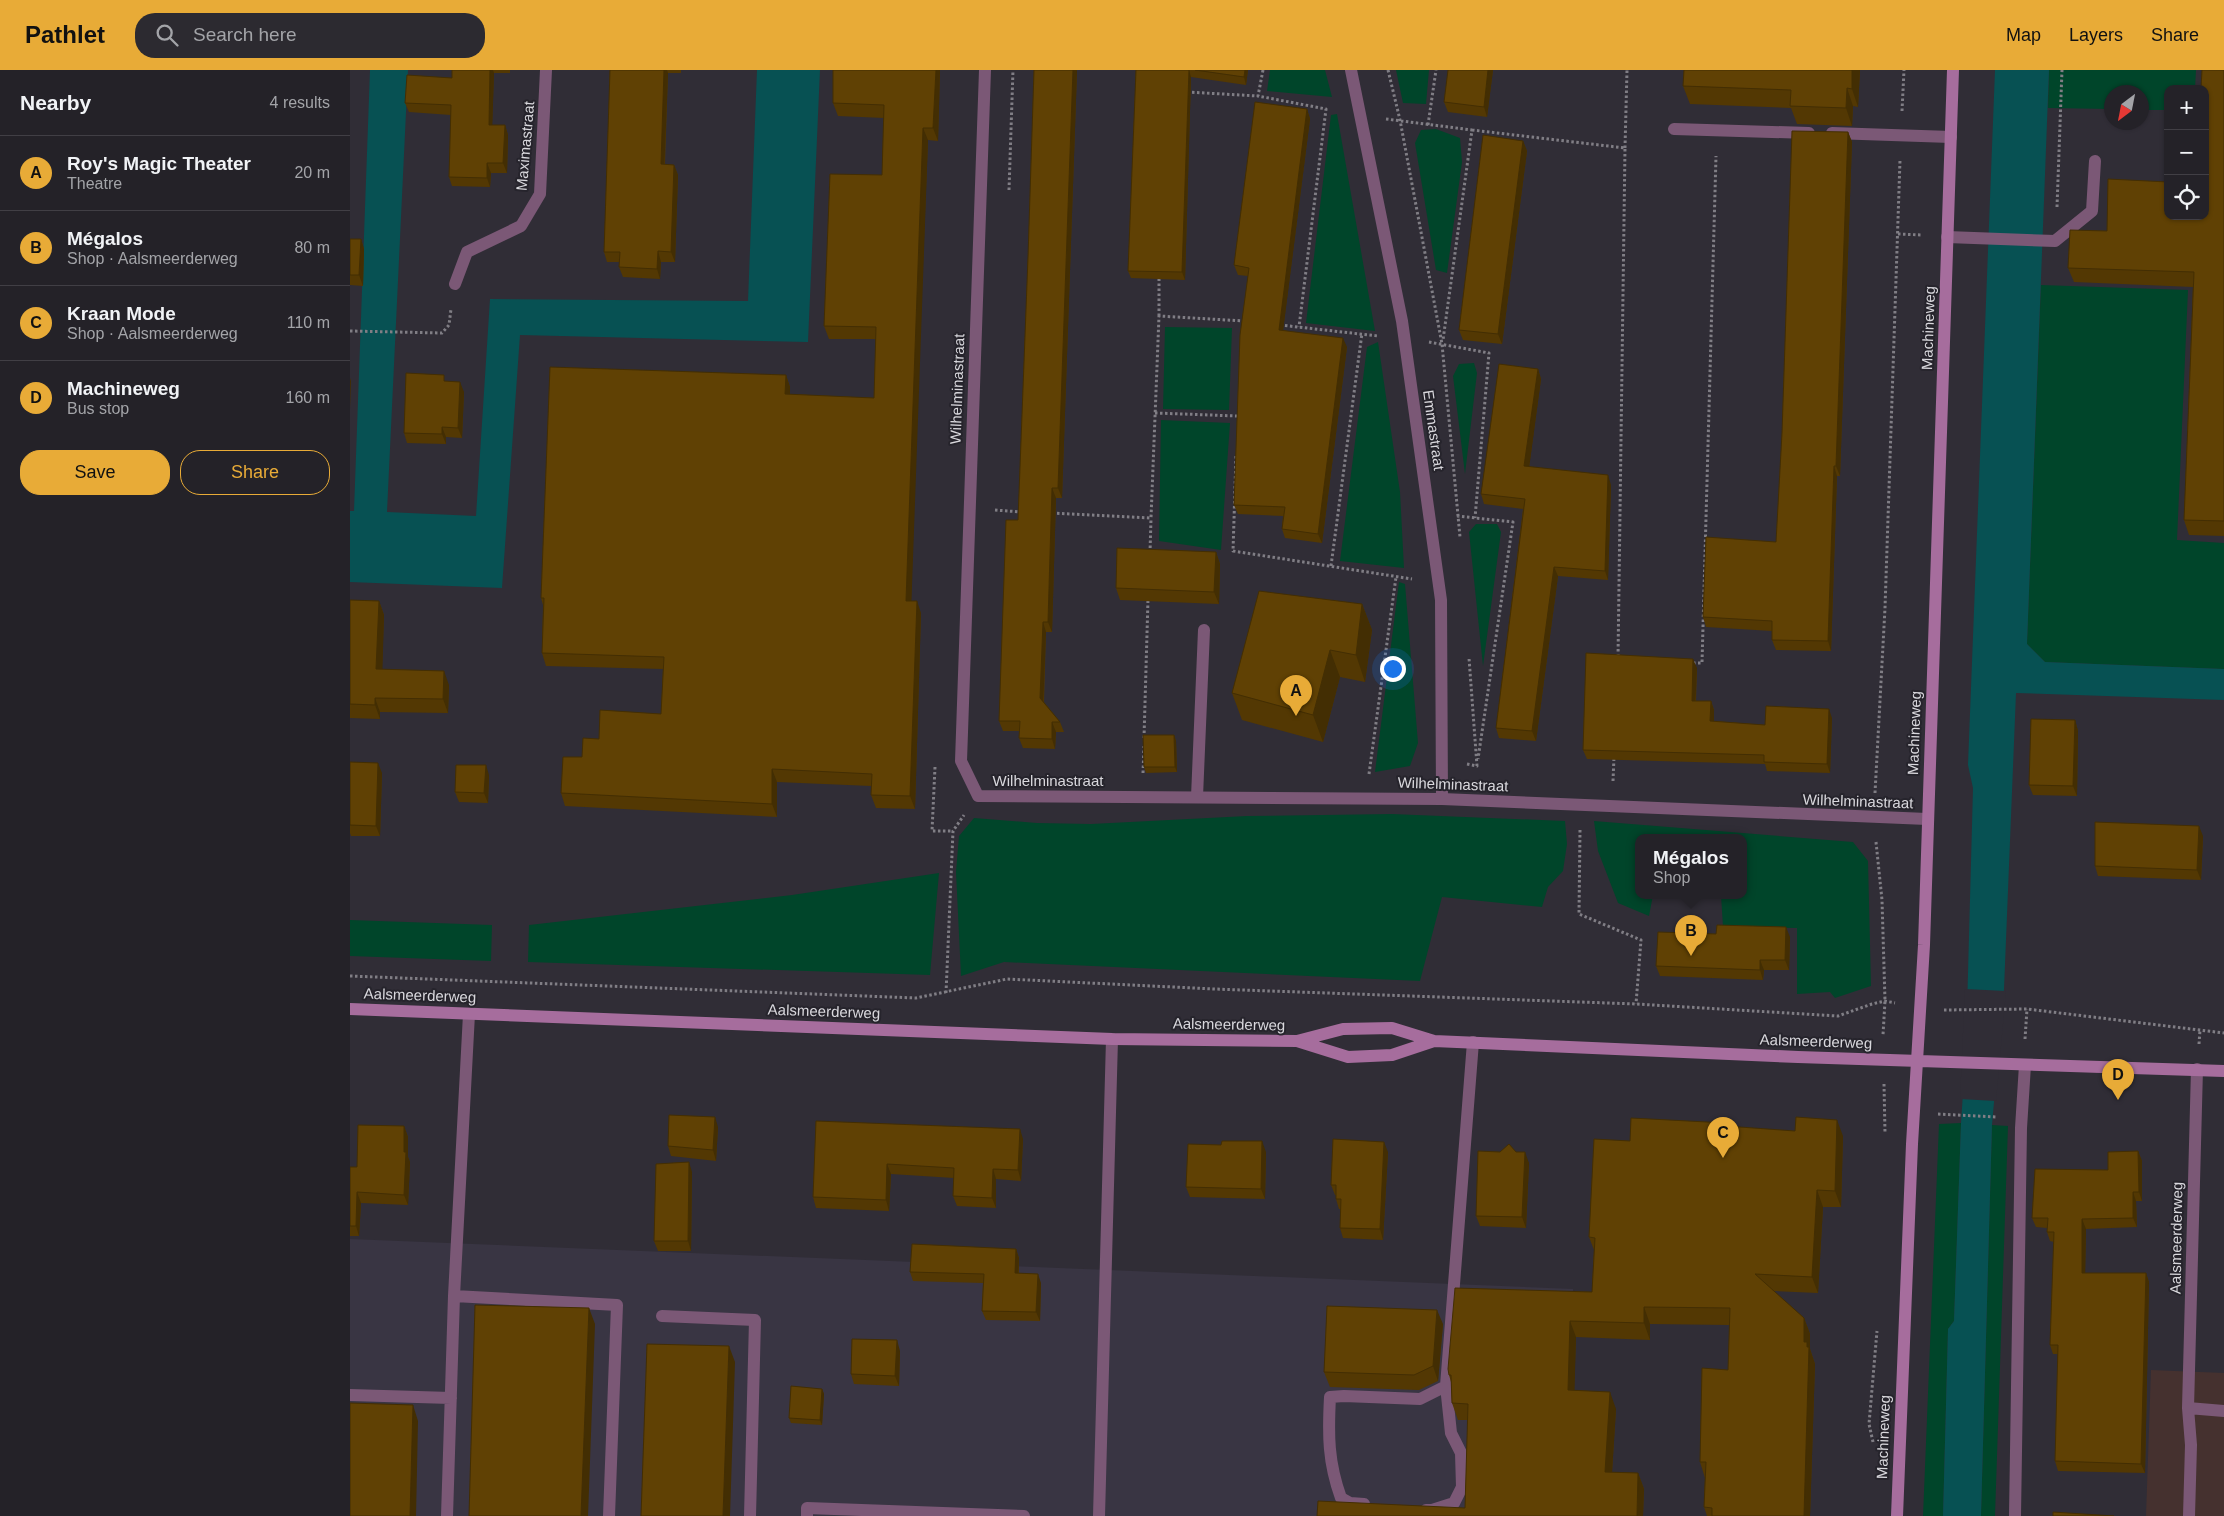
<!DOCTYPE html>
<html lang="en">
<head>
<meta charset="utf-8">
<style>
	:root { --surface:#242228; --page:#2c2a30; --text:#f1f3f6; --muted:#a3a4a8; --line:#413f45; --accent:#e8ab37 }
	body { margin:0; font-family:Helvetica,sans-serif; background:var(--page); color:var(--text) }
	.controls { position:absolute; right:15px; top:15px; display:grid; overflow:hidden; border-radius:10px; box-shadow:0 1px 4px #0004 }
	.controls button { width:45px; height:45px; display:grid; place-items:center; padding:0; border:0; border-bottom:1px solid var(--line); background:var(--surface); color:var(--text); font:25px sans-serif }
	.compass { position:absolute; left:1754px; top:15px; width:45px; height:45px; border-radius:50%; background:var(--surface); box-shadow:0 1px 4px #0004; rotate:212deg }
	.you { position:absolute; left:1042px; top:598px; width:18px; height:18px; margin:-12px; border:4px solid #fff; border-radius:50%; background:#1a73e8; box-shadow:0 0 0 8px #1a73e833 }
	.badge { display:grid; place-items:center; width:32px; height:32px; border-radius:50%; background:var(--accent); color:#111; font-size:16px; font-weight:700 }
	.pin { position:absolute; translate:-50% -41px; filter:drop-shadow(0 1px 2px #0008) }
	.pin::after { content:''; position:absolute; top:26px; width:18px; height:15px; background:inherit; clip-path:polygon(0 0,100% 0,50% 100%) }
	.popup { position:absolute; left:1285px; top:764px; width:112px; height:65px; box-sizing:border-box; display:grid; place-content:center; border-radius:10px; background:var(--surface); filter:drop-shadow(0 1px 4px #0005); font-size:16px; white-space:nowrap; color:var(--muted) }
	.popup b { font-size:19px; color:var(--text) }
	.popup::after { content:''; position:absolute; left:50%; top:100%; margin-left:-10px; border:10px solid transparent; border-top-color:var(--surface) }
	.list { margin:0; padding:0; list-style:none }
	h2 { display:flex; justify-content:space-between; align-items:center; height:65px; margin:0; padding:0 20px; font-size:21px }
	h2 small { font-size:16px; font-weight:400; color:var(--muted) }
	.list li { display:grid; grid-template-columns:32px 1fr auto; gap:15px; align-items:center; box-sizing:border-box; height:75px; padding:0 20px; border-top:1px solid var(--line) }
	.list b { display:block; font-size:19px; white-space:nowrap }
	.list p { margin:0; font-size:16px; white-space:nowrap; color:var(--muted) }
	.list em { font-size:16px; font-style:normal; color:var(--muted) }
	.actions { display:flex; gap:10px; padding:15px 20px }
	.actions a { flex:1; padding:11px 0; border:1px solid var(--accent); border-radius:20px; text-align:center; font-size:18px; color:var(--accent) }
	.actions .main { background:var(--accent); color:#111 }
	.icon { flex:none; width:28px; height:28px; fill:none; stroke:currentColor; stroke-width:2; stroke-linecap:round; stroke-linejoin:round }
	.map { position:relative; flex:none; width:1874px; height:1446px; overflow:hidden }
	header { display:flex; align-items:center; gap:30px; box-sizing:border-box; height:70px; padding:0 25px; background:var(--accent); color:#111 }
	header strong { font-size:24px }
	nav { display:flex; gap:28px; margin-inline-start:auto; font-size:18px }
	.search { width:350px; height:45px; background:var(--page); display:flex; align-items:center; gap:12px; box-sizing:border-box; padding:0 18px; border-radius:20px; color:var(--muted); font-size:19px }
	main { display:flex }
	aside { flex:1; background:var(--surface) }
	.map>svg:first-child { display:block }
</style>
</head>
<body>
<header>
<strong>Pathlet</strong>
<div class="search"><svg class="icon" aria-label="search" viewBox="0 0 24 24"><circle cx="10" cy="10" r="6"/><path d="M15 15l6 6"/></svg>Search here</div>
<nav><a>Map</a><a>Layers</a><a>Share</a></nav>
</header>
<main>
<aside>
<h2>Nearby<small>4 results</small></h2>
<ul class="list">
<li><span class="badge">A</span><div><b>Roy's Magic Theater</b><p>Theatre</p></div><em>20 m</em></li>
<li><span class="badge">B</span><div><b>Mégalos</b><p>Shop · Aalsmeerderweg</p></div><em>80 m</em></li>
<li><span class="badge">C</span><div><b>Kraan Mode</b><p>Shop · Aalsmeerderweg</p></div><em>110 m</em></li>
<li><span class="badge">D</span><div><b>Machineweg</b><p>Bus stop</p></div><em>160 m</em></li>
</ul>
<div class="actions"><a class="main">Save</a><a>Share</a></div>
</aside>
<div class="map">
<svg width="1874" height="1446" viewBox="0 0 1874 1446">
	<rect width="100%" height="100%" fill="#302d36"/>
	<path fill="#45312f" d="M1801,1300L1874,1303V1446H1796Z"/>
	<path fill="#393543" d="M0,1169L1223,1219L1216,1446H0Z"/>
	<path fill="#00452a" d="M920,0H975L982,27L917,21Z
		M1046,0H1079L1076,34L1053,33Z
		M1699,0H1846L1845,19H1818V40H1792V22H1762L1761,39L1698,38Z
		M987,44L1025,261L956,253L981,45Z
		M1086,59L1110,68L1112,92L1097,203L1086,200L1065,73L1071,60Z
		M1691,215L1838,220L1827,470L1874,473V599L1695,592L1677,574Z
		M815,257L882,258L879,340L813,339Z
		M1028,272L1050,422L1054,498L990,491L1017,277Z
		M1124,293L1127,303L1115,404L1103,306L1109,294Z
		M811,350L880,353L871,480L809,471Z
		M1126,454H1147L1151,462L1133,596L1119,462Z
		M1049,512L1055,514L1068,673L1060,696L1025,702Z
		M1042,744L1215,751L1217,774L1213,801L1198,817L1192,837L1092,827L1070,911L654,892L611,906L606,802L609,766L624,748L687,753L741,754L897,746Z
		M1244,751L1503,772L1518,791L1521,916L1485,928L1480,922L1447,924V858L1373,857L1371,825H1394V767H1288V825H1303L1299,846L1268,833L1248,781Z
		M589,803L580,905L178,892L179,855L442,825Z
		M0,850L142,855L141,891L0,886Z
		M1611,1053L1604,1251L1598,1259L1593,1446H1573L1589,1054Z
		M1642,1055L1658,1056L1645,1446H1631Z"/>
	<path fill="#075153" d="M20,0H58L37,442L126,446L140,229L398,231L407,0H470L458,272L170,265L152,518L0,512V441H4Z
		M1645,0H1699L1677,574L1695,592L1874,599V630L1666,623L1654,919L1642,1055L1631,1446H1593L1598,1259L1604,1251L1611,1053L1616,977L1623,718L1618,695Z"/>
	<path fill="#302d36" d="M1615,919L1656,921L1646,1031L1610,1029Z"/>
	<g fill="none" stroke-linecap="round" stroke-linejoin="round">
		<path stroke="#807e85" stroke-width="3" stroke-dasharray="2.5 2.5" stroke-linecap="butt" d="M913,0L908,26L976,39L949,257
			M1038,0L1050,50L1092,274L1110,467
			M837,22L908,26
			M1552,41L1554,0
			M1036,49L1122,60L1093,270
			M1078,55L1086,0
			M1122,60L1275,78L1268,588
			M1275,78L1277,0
			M659,120L663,0
			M1707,137L1712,0
			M1548,164L1572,165
			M809,246V207
			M930,255L1028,266
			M0,261L92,263L99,255L101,239
			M1079,272L1139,283L1125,448
			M805,343L887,346
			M886,386L883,481L1062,509
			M645,440L671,442
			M702,443L801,448L809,246L894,251
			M1107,446L1163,452L1128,689
			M800,483L801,448
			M981,496L1012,263
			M1343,593H1352L1366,86
			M794,668L798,529
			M1117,694L1127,696L1119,588
			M585,697L582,761H603
			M793,703L794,676
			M1019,704L1046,507
			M1263,711L1264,687
			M1525,723L1535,538L1550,90
			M1230,760L1229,844L1291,870L1286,934
			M1526,772L1532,830L1535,931L1533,965
			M0,906L566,928L657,909L864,919L1286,934L1488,946L1522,934L1535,931L1545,933
			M596,923L603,761L614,745
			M1594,940L1677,939L1874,963
			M1675,969L1677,939
			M1849,974L1850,960
			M1534,1014L1535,1063
			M1588,1044L1647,1047
			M1523,1372L1519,1354L1527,1261"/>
		<path stroke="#7b5876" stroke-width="12" d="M1324,59L1459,63
			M1482,63L1601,67
			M1597,167L1705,171L1742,141L1745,91
			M847,727L854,560
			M104,1226L267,1235L259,1446
			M312,1246L405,1250L400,1446
			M0,1325L101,1328
			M1838,1338L1874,1341
			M1014,1434L1000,1433L991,1428C978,1392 978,1365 980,1327L994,1326L1070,1329L1096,1316
			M1076,1440H1082L1104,1433L1112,1417L1111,1383L1101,1363L1096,1316L1123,972
			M97,1446L104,1226L119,944
			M457,1446V1438L674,1446
			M749,1446L762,969
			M1839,1446L1841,1375L1838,1338L1847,999"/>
		<path stroke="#7b5876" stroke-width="12" d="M635,0L611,691L628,726L1092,729L1577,749
			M1001,0L1052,251L1091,530L1092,729
			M105,214L117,182L171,156L190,124L196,0
			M1665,1446L1671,1058L1675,995"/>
		<path stroke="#a66d9d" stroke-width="12" d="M0,939L762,969L947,971L993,959L1042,958L1084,971L1448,987L1874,1001
			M947,971L998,987L1042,985L1084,971
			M1547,1446L1562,1074L1574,875L1603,0"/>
	</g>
	<path fill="#533803" d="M102,0H160V3H144L142,55H155L158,65L157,103H141L140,117L102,116L99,107L101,45L59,42L55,33L102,8Z
		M260,0H331V3H318L315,94L324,95L328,105L325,192H311L310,209L273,207L269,197V192H257L254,182Z
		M590,0L588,71L578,70L568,320L561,531L571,543L565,739L526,738L521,725V716L427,712V747L215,736L211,723L232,687L249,669L311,644L313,599L196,596L192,583L193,535L191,528L436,305L440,317V324L524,328L526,269H479L474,256L532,105L534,48L488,46L483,33Z
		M786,0H898L896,15L841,7L835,210L781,208L778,201Z
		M1143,0L1137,47L1098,42L1094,32Z
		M1510,0L1508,37L1503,36L1502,56L1447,54L1441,38L1340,34L1333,16Z
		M1874,0V466L1839,465L1834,450L1843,217L1724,212L1718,198L1757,161L1855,146Z
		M727,1L712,428H706L702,562H696L694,632L710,652L714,662H706L705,679L673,678L669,668V661H653L649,651L668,450L678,187Z
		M957,39L960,49L933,260L997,277L972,473L935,468L932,459L933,446L888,444L884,435L898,206L888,205L884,195Z
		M1498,62L1502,72L1490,406H1487L1481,581L1426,580L1422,570V561L1356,557L1353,547L1426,472Z
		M1173,71L1177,81L1152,274L1113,270L1109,260Z
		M0,169H11L14,179L13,216L0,215Z
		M1188,299L1191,309L1179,397L1261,415L1258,510L1208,506L1186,671L1149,668L1146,658L1173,439L1134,434L1131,424Z
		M97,311L114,322L112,368L96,367V374L57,373L54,363Z
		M866,482L870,494L869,534L770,530L766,518Z
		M0,530L29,531L34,545L32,599L99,615L98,643L30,642V649L0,648Z
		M1012,534L1022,560L1015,612L990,607L973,672L892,650L882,623Z
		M1347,598L1346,631H1361L1364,640V651L1415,655L1482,648L1480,703L1417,701L1415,694L1237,689L1233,680Z
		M1725,650L1728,661L1727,726L1683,725L1679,715Z
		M824,665L826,671L827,702L796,703L794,697Z
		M0,692L32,703L30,766H1L0,763Z
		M139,705L138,733L109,732L105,722Z
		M1853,766L1851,810L1748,806L1745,796Z
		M1440,867L1439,900H1414L1413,910L1310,906L1306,896Z
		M466,1051L673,1069L671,1111L646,1109V1138L607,1136L603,1126L604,1108L541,1104L539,1141L466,1138L463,1127Z
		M54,1056L58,1067V1087L60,1092L58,1135L11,1133L9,1166H0V1097H7Z
		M1377,1056L1493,1066L1491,1137H1473L1468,1223L1424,1221L1454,1248L1460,1264V1279L1465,1294L1460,1446H1357L1354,1437L1355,1408L1350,1392L1378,1300L1380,1255L1300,1254V1270L1226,1267L1224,1320L1266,1339L1262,1402L1288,1403L1294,1419L1293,1446H967L1115,1438L1118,1350H1108L1102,1333L1101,1312L1099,1305L1242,1222L1244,1180L1239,1167L1280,1071Z
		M368,1057L366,1091L321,1086L318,1076Z
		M871,1075L916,1082L915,1129L840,1127L836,1117Z
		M1788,1081L1792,1091V1131H1786L1787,1157L1736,1159L1735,1203H1796L1799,1212L1795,1403L1708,1401L1705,1391L1708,1284H1703L1700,1275L1704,1172L1700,1171L1697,1162V1158L1686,1157L1682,1148Z
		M1038,1082L1033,1170L993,1168L990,1158V1139H989L986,1129V1125H985L981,1115Z
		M1150,1082H1166L1179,1093L1176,1158L1130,1156L1126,1146Z
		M342,1102L341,1181H308L304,1171Z
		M666,1179L669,1188V1203L691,1213L690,1251L636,1250L632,1241L633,1213L563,1211L560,1202Z
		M1093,1254L1088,1311L1069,1320L980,1317L974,1302Z
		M550,1281L549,1316L504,1314L501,1304Z
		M472,1319L474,1324L472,1355L441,1353L439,1348Z"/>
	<path fill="#432e03" d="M140,0H143L144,3L142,64L139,55Z
		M314,0H317L318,3L314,104L311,94Z
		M586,0H590L588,71L583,58Z
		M723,0H727V1L712,428L708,418Z
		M839,0L841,7L835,210L832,202Z
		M895,0H898L896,15L894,7Z
		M1138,0H1143L1137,47L1134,37Z
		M1502,0H1510L1508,37L1502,19Z
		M1497,18L1503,36L1502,56L1496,38Z
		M957,39L960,49L932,269L929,260Z
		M155,55L158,65L157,103L153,93Z
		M573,58L578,70L561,543L556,531Z
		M1498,62L1502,72L1490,406L1486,396Z
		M1173,71L1177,81L1152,274L1148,264Z
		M137,93L141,103L140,117L137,108Z
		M324,95L328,105L325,192L321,182Z
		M11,169L14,179L13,216L9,205Z
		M308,181L311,192L310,209L307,199Z
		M993,268L997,277L972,473L968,464Z
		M1188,299L1191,309L1178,406L1174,396Z
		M436,305L440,317V336L435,324Z
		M0,308L1,311L0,339Z
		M110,312L114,322L112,368L108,358Z
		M92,357L96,367V374L92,364Z
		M1484,396L1487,406L1481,581L1478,571Z
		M1258,405L1261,415L1258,510L1255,501Z
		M702,418L706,428L702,562L698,552Z
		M866,482L870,494L869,534L864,522Z
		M1204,497L1208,506L1186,671L1182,661Z
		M29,531L34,545L32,613L26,599Z
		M567,531L571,543L565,739L560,726Z
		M1012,534L1022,560L1015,612L1006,585Z
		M693,552L696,562L693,638L690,628Z
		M980,580L990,607L973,672L963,645Z
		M1343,589L1347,598L1345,639L1342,631Z
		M94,601L99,615L98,643L93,629Z
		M25,628L30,642V649L25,635Z
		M1361,631L1364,640V659L1360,651Z
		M1479,639L1482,648L1480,703L1477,694Z
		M1725,650L1728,661L1727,726L1723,716Z
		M702,652L706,662L705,679L702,669Z
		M824,665L826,671L827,702L825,697Z
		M28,693L32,703L30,766L26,756Z
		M136,695L139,705L138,733L134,723Z
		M422,699L427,712V747L422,734Z
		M1849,756L1853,766L1851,810L1847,800Z
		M1436,857L1440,867L1439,900L1435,890Z
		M1410,890L1414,900L1413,910L1410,900Z
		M365,1047L368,1057L366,1091L363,1080Z
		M1487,1050L1493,1066L1491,1137L1485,1121Z
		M54,1056L58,1067V1087L60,1092L58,1135L54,1125Z
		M670,1059L673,1069L671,1111L668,1100Z
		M912,1071L916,1082L915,1129L911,1119Z
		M1034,1072L1038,1082L1033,1170L1030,1159Z
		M1788,1081L1792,1091V1131L1789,1122Z
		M1175,1082L1179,1093L1176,1158L1172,1147Z
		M339,1092L342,1102L341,1181L338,1171Z
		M537,1094L541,1104L539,1141L536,1130Z
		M643,1099L646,1109V1138L642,1128Z
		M1467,1120L1473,1137L1468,1223L1462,1207Z
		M7,1122L11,1133L9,1166L6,1156Z
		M1783,1122L1786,1131L1787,1157L1783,1148Z
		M1732,1149L1736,1159L1735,1213L1732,1203Z
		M666,1179L669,1188L668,1212L665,1203Z
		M1796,1203L1799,1212L1795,1403L1791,1394Z
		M688,1204L691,1213L690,1251L686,1242Z
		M1294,1237L1300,1254V1270L1294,1253Z
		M239,1238L245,1254L238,1446H231Z
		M1087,1240L1093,1254L1088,1311L1083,1296Z
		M1454,1248L1460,1264V1279L1465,1294L1460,1446H1454Z
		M1220,1251L1226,1267L1224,1337L1218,1320Z
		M547,1270L550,1281L549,1316L545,1306Z
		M379,1276L385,1292L380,1446H373Z
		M472,1319L474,1324L472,1355L470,1350Z
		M1260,1322L1266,1339L1261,1418L1255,1402Z
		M63,1335L68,1351L66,1446H60Z
		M1288,1403L1294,1419L1293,1446H1287Z"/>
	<path fill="#604104" stroke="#432e03" d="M102,0H140L139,55H155L153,93H137V108L99,107L101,35L55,33L57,5L102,8Z
		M260,0H314L311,94L324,95L321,182L308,181L307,199L269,197L270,182H254Z
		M483,0H586L583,58H573L564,308L556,531H567L560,726L521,725L522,704L422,699V734L211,723L213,687H232L233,668L249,669L250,640L311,644L314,587L192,583L194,528H191L200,297L436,305L435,324L524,328L526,257L474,256L480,104L532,105L534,35L483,33Z
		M684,0H723L708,418H702L698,552H693L690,628L710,652H702V669L669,668L670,651H649L656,450H668L678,187Z
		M786,0H839L832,202L778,201Z
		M845,0H895L894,7Z
		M1098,0H1138L1134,37L1094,32Z
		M1334,0H1502V19L1497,18L1496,38L1440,36L1441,20L1333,16Z
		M1852,0H1874V451L1834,450L1844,202L1718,198L1720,160L1757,161L1758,109L1818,112V146H1855V19H1851Z
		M905,32L957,39L929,260L993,268L968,464L932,459L935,437L884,435L890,265L899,198L884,195Z
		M1442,61L1498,62L1486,396H1484L1478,571L1422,570V551L1353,547L1356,467L1426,472L1432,363Z
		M1133,65L1173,71L1148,264L1109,260Z
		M0,169H11L9,205H0Z
		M1149,294L1188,299L1174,396L1258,405L1255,501L1204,497L1182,661L1146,658L1175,429L1131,424Z
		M56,303L94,305V311L110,312L108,358L92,357V364L54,363Z
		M767,478L866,482L864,522L766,518Z
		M909,521L1012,534L1006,585L980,580L963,645L882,623Z
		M0,530L29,531L26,599L94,601L93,629L25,628V635L0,634Z
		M1236,583L1343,589L1342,631H1361L1360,651L1415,655L1416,636L1479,639L1477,694L1414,692V685L1233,680Z
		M1681,649L1725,650L1723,716L1679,715Z
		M793,665H824L825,697H794Z
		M0,692L28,693L26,756L0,755Z
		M106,695H136L134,723L105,722Z
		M1745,752L1849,756L1847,800L1745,796Z
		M1367,855L1436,857L1435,890H1410V900L1306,896L1308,862L1366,864Z
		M319,1045L365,1047L363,1080L318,1076Z
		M1446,1047L1487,1050L1485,1121L1467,1120L1462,1207L1405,1204L1454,1248V1272H1457V1277H1459L1454,1446H1362V1438L1354,1437L1356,1392H1350L1352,1298L1378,1300L1380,1238L1294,1237V1253L1220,1251L1218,1320L1260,1322L1255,1402L1288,1403L1287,1446H967L968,1431L1115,1438L1118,1334L1102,1333L1101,1305H1099L1098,1299L1105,1218L1242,1222L1245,1168L1239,1167L1244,1069L1280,1071L1281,1048L1376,1053V1056L1445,1061Z
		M466,1051L670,1059L668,1100L643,1099L642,1128L603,1126L604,1098L537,1094L536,1130L463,1127Z
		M8,1055L54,1056V1082H56L54,1125L7,1122L6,1156H0V1097H7Z
		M983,1069L1034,1072L1030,1159L990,1158L991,1129H986V1115H981Z
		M872,1071H912L911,1119L836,1117L838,1074L871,1075Z
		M1159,1074L1166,1082H1175L1172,1147L1126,1146L1128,1081L1150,1082Z
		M1788,1081L1789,1122H1783V1148L1732,1149V1203H1796L1791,1394L1705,1391L1708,1275H1700L1704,1162H1697L1698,1148H1682L1685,1099L1758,1100V1082Z
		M339,1092L338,1171H304L306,1094Z
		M562,1174L666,1179L665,1203L688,1204L686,1242L632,1241L634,1204L560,1202Z
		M125,1235L239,1238L231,1446H119Z
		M977,1236L1087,1240L1083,1296L1064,1305L974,1302Z
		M502,1269L547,1270L545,1306L501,1304Z
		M297,1274L379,1276L373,1446H291Z
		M441,1316L472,1319L470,1350L439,1348Z
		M0,1333L63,1335L60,1446H0Z
		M1703,1442L1764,1446H1703Z"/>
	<g text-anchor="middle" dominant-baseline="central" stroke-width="4" stroke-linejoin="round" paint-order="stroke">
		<g font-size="15" fill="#d9d8dd" stroke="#26242c">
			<text transform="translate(175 76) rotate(-85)">Maximastraat</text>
			<text transform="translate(1578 258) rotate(-88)">Machineweg</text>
			<text transform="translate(607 319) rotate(-88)">Wilhelminastraat</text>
			<text transform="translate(1084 360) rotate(82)">Emmastraat</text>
			<text transform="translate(1564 663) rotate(-88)">Machineweg</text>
			<text x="698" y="710">Wilhelminastraat</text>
			<text transform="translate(1103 714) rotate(2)">Wilhelminastraat</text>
			<text transform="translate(1508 731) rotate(2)">Wilhelminastraat</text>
			<text transform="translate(70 925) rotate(2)">Aalsmeerderweg</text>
			<text transform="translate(474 941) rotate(2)">Aalsmeerderweg</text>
			<text transform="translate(879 954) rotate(1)">Aalsmeerderweg</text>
			<text transform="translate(1466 971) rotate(2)">Aalsmeerderweg</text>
			<text transform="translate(1826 1168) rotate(-89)">Aalsmeerderweg</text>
			<text transform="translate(1533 1367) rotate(-88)">Machineweg</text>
		</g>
	</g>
</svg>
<div class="controls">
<button>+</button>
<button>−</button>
<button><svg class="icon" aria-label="locate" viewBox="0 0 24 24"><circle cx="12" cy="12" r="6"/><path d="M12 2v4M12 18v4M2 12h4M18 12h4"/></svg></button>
</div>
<svg class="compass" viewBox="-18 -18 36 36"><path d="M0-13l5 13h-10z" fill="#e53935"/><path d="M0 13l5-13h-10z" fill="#a3a4a8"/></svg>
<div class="you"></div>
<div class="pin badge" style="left:946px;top:646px">A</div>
<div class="pin badge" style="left:1341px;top:886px">B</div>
<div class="popup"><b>Mégalos</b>Shop</div>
<div class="pin badge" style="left:1373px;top:1088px">C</div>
<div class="pin badge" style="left:1768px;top:1030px">D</div>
</div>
</main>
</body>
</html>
